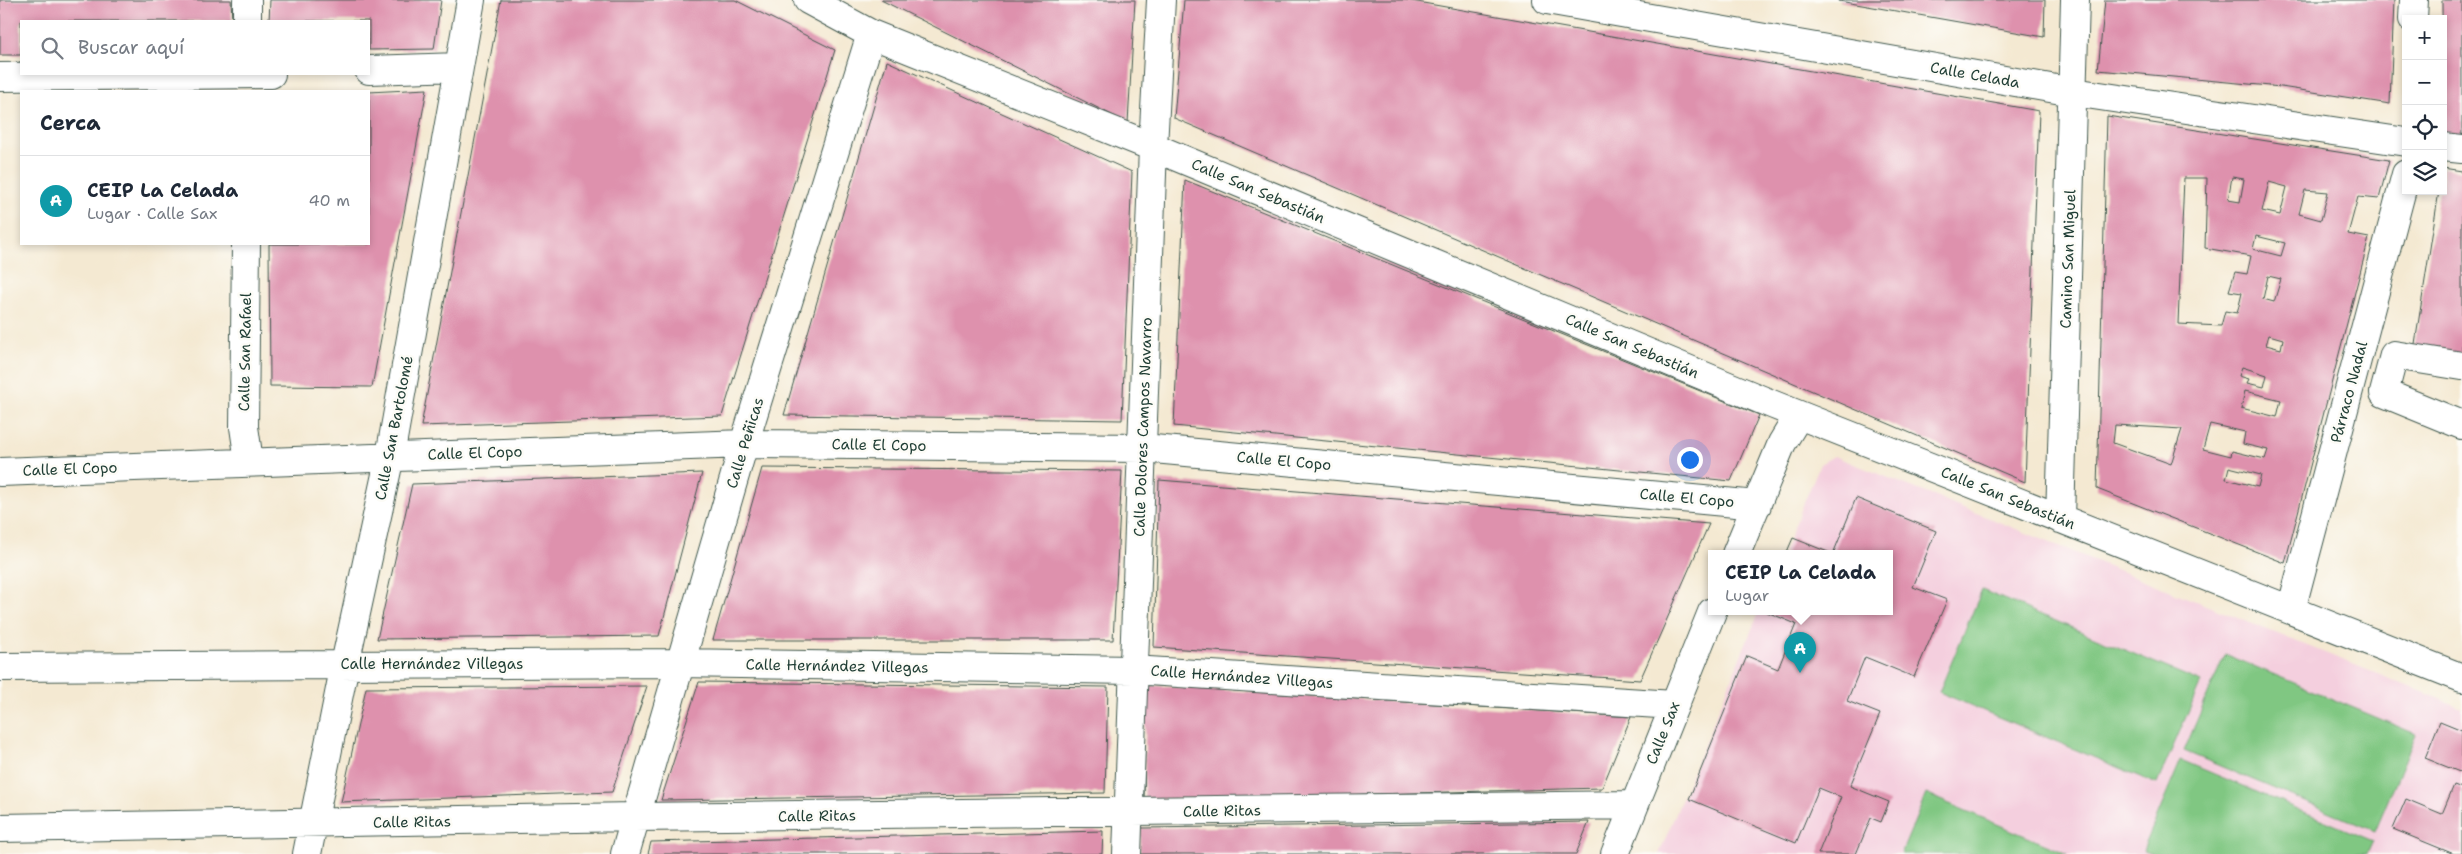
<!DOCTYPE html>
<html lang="es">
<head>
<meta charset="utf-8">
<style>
	:root { --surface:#fff; --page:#f2f2f3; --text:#1f2937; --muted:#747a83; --line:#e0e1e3; --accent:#b5179e }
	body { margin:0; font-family:"Shantell Sans",sans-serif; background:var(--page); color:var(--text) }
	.controls { position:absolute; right:15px; top:15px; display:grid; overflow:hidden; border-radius:0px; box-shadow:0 2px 8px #0003 }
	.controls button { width:45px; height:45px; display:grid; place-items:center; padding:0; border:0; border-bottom:1px solid var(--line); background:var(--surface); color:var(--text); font:25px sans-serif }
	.you { position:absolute; left:1689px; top:459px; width:18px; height:18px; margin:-12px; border:4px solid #fff; border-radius:50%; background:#1a73e8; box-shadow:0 0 0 8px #1a73e833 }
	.badge { display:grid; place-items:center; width:32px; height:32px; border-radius:50%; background:var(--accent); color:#fff; font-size:16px; font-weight:700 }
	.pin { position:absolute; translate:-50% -41px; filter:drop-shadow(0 1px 2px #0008) }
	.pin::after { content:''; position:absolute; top:26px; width:18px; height:15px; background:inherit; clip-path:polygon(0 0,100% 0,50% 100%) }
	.popup { position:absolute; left:1708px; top:550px; width:185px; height:65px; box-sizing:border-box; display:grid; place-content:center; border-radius:0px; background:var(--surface); filter:drop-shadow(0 1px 4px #0005); font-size:16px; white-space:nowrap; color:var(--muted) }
	.popup b { font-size:19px; color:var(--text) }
	.popup::after { content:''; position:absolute; left:50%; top:100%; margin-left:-10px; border:10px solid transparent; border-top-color:var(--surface) }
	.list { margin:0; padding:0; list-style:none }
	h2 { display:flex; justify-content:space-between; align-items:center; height:65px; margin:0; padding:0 20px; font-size:21px }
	h2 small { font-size:16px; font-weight:400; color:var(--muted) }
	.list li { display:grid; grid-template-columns:32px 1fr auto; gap:15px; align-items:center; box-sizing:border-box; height:90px; padding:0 20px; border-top:1px solid var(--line) }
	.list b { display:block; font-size:19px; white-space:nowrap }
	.list p { margin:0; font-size:16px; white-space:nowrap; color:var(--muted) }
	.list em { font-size:16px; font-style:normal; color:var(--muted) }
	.icon { flex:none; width:28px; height:28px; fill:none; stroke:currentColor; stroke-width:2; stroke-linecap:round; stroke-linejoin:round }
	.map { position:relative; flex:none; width:2462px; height:854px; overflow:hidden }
	.search { position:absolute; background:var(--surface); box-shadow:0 2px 8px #0003; left:20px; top:20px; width:350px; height:55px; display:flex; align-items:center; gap:12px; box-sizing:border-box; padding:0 18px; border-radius:0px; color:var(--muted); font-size:19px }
	.panel { position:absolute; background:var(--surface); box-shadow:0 2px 8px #0003; left:20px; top:90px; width:350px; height:155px; border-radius:0px }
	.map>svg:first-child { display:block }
</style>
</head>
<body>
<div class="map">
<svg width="2462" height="854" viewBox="0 0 2462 854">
	<rect width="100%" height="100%" fill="#fdfcf7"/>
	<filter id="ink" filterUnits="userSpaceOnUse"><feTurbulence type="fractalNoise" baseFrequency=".02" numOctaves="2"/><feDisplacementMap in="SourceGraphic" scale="10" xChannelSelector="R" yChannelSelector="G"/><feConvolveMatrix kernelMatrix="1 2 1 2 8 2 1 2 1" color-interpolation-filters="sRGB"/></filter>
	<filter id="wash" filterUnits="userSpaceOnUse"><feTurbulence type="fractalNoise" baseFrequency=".0096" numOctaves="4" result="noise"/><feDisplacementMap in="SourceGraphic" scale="20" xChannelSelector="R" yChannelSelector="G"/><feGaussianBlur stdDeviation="1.12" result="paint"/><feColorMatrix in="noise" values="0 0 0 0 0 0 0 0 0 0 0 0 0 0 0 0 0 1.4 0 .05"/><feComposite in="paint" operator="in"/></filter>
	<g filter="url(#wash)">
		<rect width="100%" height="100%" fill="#f4e9d2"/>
		<path fill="#f4cfde" d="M1834,456L2462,708V854H1659L1759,612H1889V554H1783L1820,464Z"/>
		<path fill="#80c782" stroke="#50825b" d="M1982,590L2201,682L2157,784L1939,692Z
			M2225,654L2416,734L2375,831L2184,751Z
			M2181,760L2373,841L2367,854H2154L2143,850Z
			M1926,794L2068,854H1901Z"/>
		<g id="blocks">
			<path fill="#de91ad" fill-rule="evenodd" d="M0,0H231L232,21H21V55H0Z
				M270,0H441L434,49L369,50V21H269Z
				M501,0H735L835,50L722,416L421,426Z
				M881,0H1135L1128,123Z
				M1184,0H1406L2039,111L2025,482L1174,118Z
				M1839,0H2045L2044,37L1839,1Z
				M2105,0H2394L2390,104L2281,87L2098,70Z
				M2442,0H2462V135L2443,133Z
				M887,61L1132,172L1122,420L784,415Z
				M427,89L372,387L270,386L269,244H369V92Z
				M2107,116L2389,160L2379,199L2358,197L2348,234L2369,238L2285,563L2097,489ZM2232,177L2244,179L2240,202L2228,200ZM2184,178H2207L2205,248L2251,256L2247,274L2235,272L2229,291L2242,293L2238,310L2237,313L2225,311L2221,326L2178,324ZM2269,182L2287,187L2280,215L2262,211ZM2305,190L2328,192L2321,220L2299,214ZM2256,236L2285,243L2281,256L2253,249ZM2268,276L2281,279L2274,302L2263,299ZM2269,335L2283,339L2281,349L2266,345ZM2242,367L2267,375L2264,387L2247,383L2249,379L2239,376ZM2245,391L2281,400L2277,417L2241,408ZM2210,424L2245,432L2243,444L2268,450L2265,459L2232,451L2231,456L2203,449ZM2115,425L2182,429L2171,464L2113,443ZM2229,467L2261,475L2258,487L2226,479Z
				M2443,168L2462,171V357L2414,350L2439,191H2443Z
				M1185,180L1759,415L1731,481L1174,426Z
				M762,468L1122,471L1113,640H713Z
				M702,473L659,636L377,639L412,484Z
				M1159,480L1709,524L1640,680L1154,647Z
				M1856,498L1936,531L1913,587L1947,600L1914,677L1865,657L1847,701L1880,714L1850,786L1889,802L1881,822L1871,818L1856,854H1818L1841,797L1819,788L1796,843L1689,799L1747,656L1778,669L1796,624L1767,612H1889V554H1786L1793,538L1833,554Z
				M699,682L1108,687L1105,793L661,800Z
				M1146,685L1631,717L1602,788L1144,800Z
				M647,686L612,792L341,802L366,688Z
				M2440,721L2462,730V773L2425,758Z
				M2454,785L2462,788V854H2454L2393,829L2406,799L2442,814Z
				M1589,822L1576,854H1140L1141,828Z
				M1103,831L1102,854H648L651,842Z"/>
		</g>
	</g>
	<g filter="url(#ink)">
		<use href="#blocks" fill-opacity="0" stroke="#3f574c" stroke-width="1"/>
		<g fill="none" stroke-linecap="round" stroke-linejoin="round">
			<g stroke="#3f574c" stroke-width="30">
				<path id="street" d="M247,0V21
					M808,0L871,34L1153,147L1774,405L2462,678
					M1547,0L2073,92L2406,142
					M2413,19L2414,0
					M369,70L459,67
					M0,77L271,74
					M2443,147L2462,149
					M246,244L244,427L249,461
					M2462,366L2394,355L2384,393L2462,425
					M0,472L744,444L1143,448L1757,505
					M2060,519L2075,0
					M1736,554L1782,443L1799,415
					M2291,610L2406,174
					M0,667L680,663L1133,670L1674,705
					M0,828L635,817L1634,805
					M307,854L345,664L390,456L471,0
					M625,854L744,444L871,34
					M1127,854L1153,147L1161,0
					M1615,854L1712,612"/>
			</g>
			<use href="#street" stroke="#fff" stroke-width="28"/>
		</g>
	</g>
	<g text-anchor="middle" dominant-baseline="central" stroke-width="5" stroke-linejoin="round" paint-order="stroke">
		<g font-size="15" fill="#1f3d34" stroke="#fdfcf7">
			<text transform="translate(1975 75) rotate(10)">Calle Celada</text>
			<text transform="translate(1258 191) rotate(23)">Calle San Sebastián</text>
			<text transform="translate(2068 259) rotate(-88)">Camino San Miguel</text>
			<text transform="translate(1632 346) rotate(23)">Calle San Sebastián</text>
			<text transform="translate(245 352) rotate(-89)">Calle San Rafael</text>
			<text transform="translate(2349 392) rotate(-75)">Párraco Nadal</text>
			<text transform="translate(1143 427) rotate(-88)">Calle Dolores Campos Navarro</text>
			<text transform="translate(394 428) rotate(-79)">Calle San Bartolomé</text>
			<text transform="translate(745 443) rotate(-73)">Calle Peñicas</text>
			<text transform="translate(879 445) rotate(1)">Calle El Copo</text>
			<text transform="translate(475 453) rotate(-2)">Calle El Copo</text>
			<text transform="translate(1284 461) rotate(5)">Calle El Copo</text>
			<text transform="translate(70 469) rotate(-2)">Calle El Copo</text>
			<text transform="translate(1687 498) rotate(5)">Calle El Copo</text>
			<text transform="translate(2008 498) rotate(22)">Calle San Sebastián</text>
			<text x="432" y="664">Calle Hernández Villegas</text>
			<text transform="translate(837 666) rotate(1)">Calle Hernández Villegas</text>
			<text transform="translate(1242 677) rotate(4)">Calle Hernández Villegas</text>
			<text transform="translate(1663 733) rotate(-68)">Calle Sax</text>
			<text transform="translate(1222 811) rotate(-1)">Calle Ritas</text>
			<text transform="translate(817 816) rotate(-1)">Calle Ritas</text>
			<text transform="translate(412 822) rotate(-1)">Calle Ritas</text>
		</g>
	</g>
</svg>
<div class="controls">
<button>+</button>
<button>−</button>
<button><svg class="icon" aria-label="locate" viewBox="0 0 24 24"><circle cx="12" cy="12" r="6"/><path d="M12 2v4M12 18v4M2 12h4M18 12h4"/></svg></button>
<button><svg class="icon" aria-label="layers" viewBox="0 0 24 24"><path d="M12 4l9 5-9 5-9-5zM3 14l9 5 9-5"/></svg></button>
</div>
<div class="you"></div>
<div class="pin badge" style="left:1800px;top:673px;background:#0f9aa8">A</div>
<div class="popup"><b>CEIP La Celada</b>Lugar</div>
<div class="search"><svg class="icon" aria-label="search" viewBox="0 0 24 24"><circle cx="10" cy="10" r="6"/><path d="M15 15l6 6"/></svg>Buscar aquí</div>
<section class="panel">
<h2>Cerca<small></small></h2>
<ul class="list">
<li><span class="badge" style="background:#0f9aa8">A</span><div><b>CEIP La Celada</b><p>Lugar · Calle Sax</p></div><em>40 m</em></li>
</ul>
</section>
</div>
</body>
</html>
